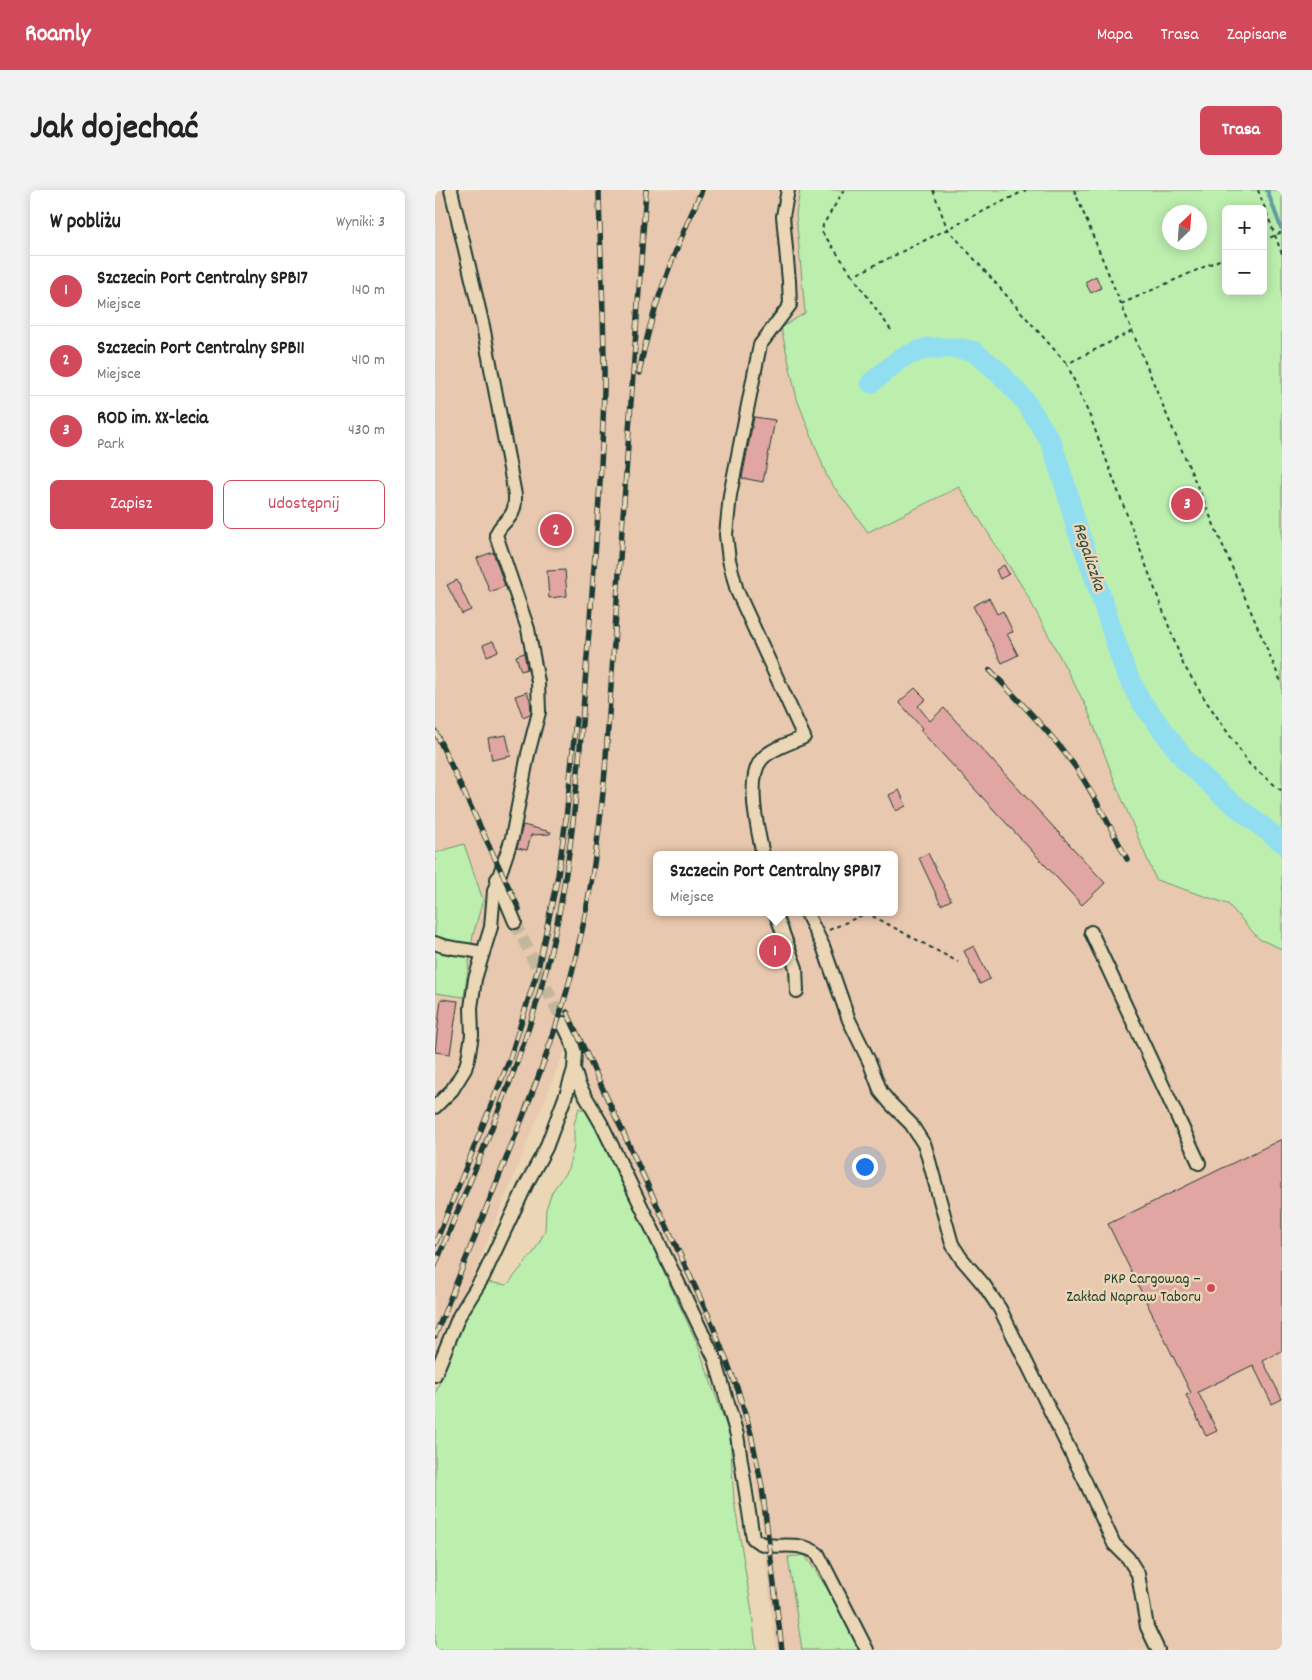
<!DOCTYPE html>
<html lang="pl">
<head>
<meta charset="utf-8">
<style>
	:root { --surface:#fff; --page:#f2f2f2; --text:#222; --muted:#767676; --line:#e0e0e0; --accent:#d1495b }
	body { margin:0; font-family:Dekko,sans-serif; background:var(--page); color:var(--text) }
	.controls { position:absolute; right:15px; top:15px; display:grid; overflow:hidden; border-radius:8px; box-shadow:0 2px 12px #0003 }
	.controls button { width:45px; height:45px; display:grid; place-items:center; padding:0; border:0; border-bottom:1px solid var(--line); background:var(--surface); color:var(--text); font:25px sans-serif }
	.compass { position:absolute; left:727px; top:15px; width:45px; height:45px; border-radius:50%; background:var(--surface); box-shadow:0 2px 12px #0003; rotate:25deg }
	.you { position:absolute; left:429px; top:976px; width:18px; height:18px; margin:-12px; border:4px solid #fff; border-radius:50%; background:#1a73e8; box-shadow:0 0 0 8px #1a73e833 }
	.badge { display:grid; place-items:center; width:32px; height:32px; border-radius:50%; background:var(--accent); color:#fff; font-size:16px; font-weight:700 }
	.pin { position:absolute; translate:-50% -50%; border:2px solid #fff; box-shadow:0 1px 5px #0006 }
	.popup { position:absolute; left:218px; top:661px; width:245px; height:65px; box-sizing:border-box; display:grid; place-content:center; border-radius:8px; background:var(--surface); filter:drop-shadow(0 1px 4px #0005); font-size:16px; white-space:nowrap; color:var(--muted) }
	.popup b { font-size:19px; color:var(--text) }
	.popup::after { content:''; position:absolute; left:50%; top:100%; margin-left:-10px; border:10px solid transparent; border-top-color:var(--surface) }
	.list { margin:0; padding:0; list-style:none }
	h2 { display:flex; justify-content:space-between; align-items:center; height:65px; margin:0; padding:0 20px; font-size:21px }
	h2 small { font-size:16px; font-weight:400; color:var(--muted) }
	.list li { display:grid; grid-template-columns:32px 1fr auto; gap:15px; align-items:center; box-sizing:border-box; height:70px; padding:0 20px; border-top:1px solid var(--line) }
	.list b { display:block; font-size:19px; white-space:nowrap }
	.list p { margin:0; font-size:16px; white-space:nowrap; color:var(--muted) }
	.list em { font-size:16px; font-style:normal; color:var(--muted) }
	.actions { display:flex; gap:10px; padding:15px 20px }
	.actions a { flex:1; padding:11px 0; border:1px solid var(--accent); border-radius:8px; text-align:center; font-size:18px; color:var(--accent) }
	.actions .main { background:var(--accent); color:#fff }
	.map { position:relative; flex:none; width:847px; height:1460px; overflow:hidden; border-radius:8px }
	header { display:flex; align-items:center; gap:30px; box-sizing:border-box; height:70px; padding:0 25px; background:var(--accent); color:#fff }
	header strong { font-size:24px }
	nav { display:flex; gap:28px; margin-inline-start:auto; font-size:18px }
	.intro { display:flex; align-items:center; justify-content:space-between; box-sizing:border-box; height:120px; padding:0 30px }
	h1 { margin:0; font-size:35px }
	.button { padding:12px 22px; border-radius:8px; background:var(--accent); color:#fff; font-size:18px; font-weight:700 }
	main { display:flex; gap:30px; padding:0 30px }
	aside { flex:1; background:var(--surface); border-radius:8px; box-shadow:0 2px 12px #0003 }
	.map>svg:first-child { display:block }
</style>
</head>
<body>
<header>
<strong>Roamly</strong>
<nav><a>Mapa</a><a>Trasa</a><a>Zapisane</a></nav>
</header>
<div class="intro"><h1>Jak dojechać</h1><a class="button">Trasa</a></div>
<main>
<aside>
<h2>W pobliżu<small>Wyniki: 3</small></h2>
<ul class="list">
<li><span class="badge">1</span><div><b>Szczecin Port Centralny SPB17</b><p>Miejsce</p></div><em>140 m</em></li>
<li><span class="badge">2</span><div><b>Szczecin Port Centralny SPB11</b><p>Miejsce</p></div><em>410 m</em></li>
<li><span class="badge">3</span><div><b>ROD im. XX-lecia</b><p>Park</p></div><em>430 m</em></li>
</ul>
<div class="actions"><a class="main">Zapisz</a><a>Udostępnij</a></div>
</aside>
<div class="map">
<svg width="847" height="1460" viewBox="0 0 847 1460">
	<rect width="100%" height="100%" fill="#ebd6b5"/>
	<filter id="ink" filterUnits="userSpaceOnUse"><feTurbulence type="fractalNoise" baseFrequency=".02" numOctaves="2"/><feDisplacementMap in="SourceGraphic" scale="10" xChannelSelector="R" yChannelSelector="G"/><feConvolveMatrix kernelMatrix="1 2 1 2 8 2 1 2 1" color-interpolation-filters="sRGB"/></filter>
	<g filter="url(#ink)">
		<path fill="#e8c8af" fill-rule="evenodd" d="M0,0H365L361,24L370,124L433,342L524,297L590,401L652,518L682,597L721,690L793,714L824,749L847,759V1460H341L324,1317L314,1265L300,1213L284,1168L263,1119L204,994L133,852L0,1180ZM221,665H459V722H221Z"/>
		<path fill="#bceeae" stroke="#6e9671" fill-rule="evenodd" d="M365,0H847V759L824,749L793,714L721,690L682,597L652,518L590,401L524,297L433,342L393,289L362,209L346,138L370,123L361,24ZM791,19H828V101H791ZM734,22H764V52H734Z
			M29,654L48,710L38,745L29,807L0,803V663Z
			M144,918L155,923L262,1153L295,1246L299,1311L317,1422L321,1460H0V1204L33,1121L51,1092L72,1095L99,1062L110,1041L111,1019L117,1002L133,979L139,957V934Z
			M370,1365L393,1400L426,1460H367L353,1367Z"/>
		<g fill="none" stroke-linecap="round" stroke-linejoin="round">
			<path stroke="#639ea5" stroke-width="4" d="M832,0L846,38"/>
			<path stroke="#91def0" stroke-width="21" d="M436,193L466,168L492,158H519L538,161L563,181L590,211L616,252L631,298L641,336L656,376L690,480L705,510L750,570L788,606L847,652"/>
		</g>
		<path fill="#e1a6a2" stroke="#1f3d34" d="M661,86L666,98L656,103L650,92Z
			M319,227L340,230L328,292L307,288Z
			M115,325H125V346H115Z
			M58,362L70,396L55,402L42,368Z
			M569,375L574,384L565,389L561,380Z
			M130,380L132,406L114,408L112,381Z
			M22,390L36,420L27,424L12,395Z
			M554,408L562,424L568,421L578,442L572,444L583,465L567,473L538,416Z
			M58,451L63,461L52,466L48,455Z
			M89,463L92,479L86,481L81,466Z
			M480,498L491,509L483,516L495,531L509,518L670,693L647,715L485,540L487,538L464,512Z
			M92,502L95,510L96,521L95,524L88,527L80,506Z
			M71,545L76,566L57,570L53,548Z
			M464,600L471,616L461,621L454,605Z
			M88,635L116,642L115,644L96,645L92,660L82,658Z
			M493,663L516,710L506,715L484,668Z
			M342,750L348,766L339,769L338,766L336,767L332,756L335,755V752Z
			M539,756L555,789L545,794L529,761Z
			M6,809L23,811L15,864L0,862Z
			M847,949V1161L828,1171L847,1209L837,1214L818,1175L763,1202L782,1241L771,1246L751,1205L756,1203L673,1034Z"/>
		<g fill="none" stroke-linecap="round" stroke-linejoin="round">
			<path stroke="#c2b79b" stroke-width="12" stroke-dasharray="12 6" stroke-linecap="butt" d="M80,732L128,833"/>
			<g stroke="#1f3d34" stroke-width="16">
				<path id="minor" d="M328,665C323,641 310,588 327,569C337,558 356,553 369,547L302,401L294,370L291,345L295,305L325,155L355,115L354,91L348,26L353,0
					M62,689L80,732
					M340,722L361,778L362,801
					M371,722L388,756L414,830L434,871L446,902L455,913L476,934L490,956L517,1054L526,1068L549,1095L565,1119L651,1293L679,1354L693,1368L703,1384L712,1437L723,1460
					M656,742L764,973
					M0,753C15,760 32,758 47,763
					M139,879L144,895L167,935L280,1169L302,1245L318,1348C334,1364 361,1347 383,1364L432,1460
					M0,917L17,900L30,879L33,869L37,845L36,818L40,789L56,737L59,701L77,648L93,564L104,522L103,492L93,439L61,345C68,327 81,332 80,305L48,136L16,0
					M0,1185L24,1126L48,1087L91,995L111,958L132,902L139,879L140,863L136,850L128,833"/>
			</g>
			<path stroke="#1f3d34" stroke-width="2" stroke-dasharray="4 4" stroke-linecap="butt" d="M409,0L388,35L387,42L418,86
				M498,0L512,38L632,174
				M639,0L731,223L847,494
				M823,0L847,64
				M828,51L847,42
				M686,114L791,67
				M456,140L418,86L591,0
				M697,141L632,174L656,229L748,474L771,511L815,575L847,601
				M394,740L432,723L523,772"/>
			<use href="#minor" stroke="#ebd6b5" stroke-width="12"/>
			<g stroke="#1f3d34" stroke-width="5.5">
				<path id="rail" d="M204,183C217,116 239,62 267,0
					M555,480C584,511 614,541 639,575C660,605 675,637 692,669
					M0,541L84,719
					M132,822L275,1129L303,1200L316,1244L327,1297L347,1460
					M0,1054L74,871L103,779L123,685L131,629L141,529
					M0,1076C42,972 90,869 116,760C138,668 144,575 151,480C158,387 167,293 169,199C170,133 165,66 164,0
					M0,1146C23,1089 46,1031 69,974C94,912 119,850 136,786C154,719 164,651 170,581L211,0"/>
			</g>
			<use href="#rail" stroke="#ebd6b5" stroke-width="4" stroke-dasharray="11" stroke-linecap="butt"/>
		</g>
	</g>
	<circle fill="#d1495b" stroke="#ebd6b5" stroke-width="2" cx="776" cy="1098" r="5"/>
	<g text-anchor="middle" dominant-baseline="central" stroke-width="5" stroke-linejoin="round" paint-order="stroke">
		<g font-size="16" fill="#1f3d34" stroke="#ebd6b5" text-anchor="end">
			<text x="766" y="1089">PKP Cargowag –<tspan x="766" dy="18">Zakład Napraw Taboru</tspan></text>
		</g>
		<g font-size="18" font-style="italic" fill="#2a4d47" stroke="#ebd6b5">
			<text transform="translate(653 367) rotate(72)">Regaliczka</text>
		</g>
	</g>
</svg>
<div class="controls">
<button>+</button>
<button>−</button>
</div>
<svg class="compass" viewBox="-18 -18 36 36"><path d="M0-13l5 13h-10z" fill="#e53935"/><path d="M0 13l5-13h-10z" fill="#767676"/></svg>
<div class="you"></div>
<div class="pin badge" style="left:340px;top:761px">1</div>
<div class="popup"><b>Szczecin Port Centralny SPB17</b>Miejsce</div>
<div class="pin badge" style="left:121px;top:340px">2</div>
<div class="pin badge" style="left:752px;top:314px">3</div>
</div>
</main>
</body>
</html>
